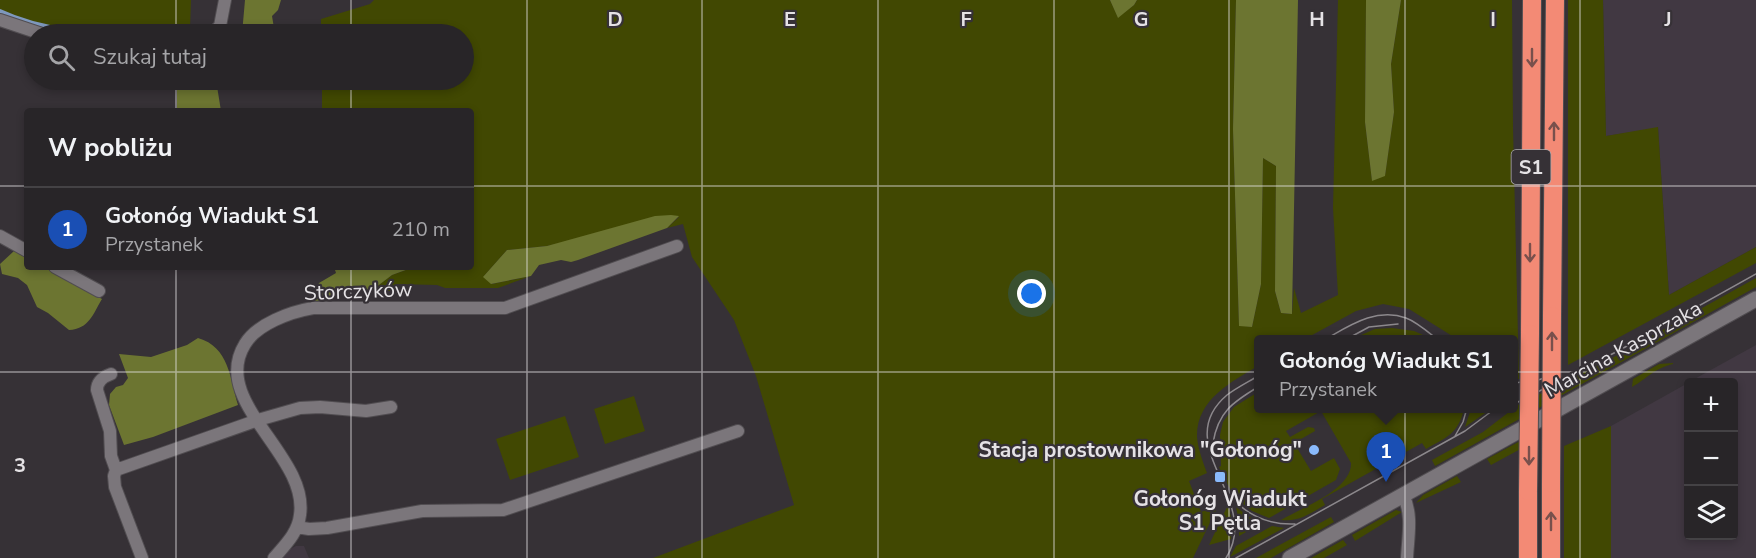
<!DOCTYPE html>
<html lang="pl">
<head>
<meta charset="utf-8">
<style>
	:root { --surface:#282528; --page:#302d30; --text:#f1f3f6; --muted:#a5a5a8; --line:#444245; --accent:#0b8043 }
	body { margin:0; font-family:"Nunito Sans",sans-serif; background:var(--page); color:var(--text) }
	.controls { position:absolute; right:18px; bottom:18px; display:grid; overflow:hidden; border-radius:6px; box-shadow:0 3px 9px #0003 }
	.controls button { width:54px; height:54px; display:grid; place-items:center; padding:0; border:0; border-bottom:2px solid var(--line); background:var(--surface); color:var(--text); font:30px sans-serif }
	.you { position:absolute; left:1032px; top:294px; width:21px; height:21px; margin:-15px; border:4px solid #fff; border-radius:50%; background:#1a73e8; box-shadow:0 0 0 9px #1a73e833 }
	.badge { display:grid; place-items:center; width:39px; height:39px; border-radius:50%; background:var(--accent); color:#fff; font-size:20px; font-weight:700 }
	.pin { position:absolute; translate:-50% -50px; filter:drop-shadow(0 2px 3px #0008) }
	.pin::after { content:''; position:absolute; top:32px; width:21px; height:18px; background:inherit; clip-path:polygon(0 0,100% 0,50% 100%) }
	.popup { position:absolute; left:1254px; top:335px; width:264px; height:78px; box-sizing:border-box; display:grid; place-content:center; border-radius:6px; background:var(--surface); filter:drop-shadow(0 2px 4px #0005); font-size:20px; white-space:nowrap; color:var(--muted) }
	.popup b { font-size:22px; color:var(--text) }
	.popup::after { content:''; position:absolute; left:50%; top:100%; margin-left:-12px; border:12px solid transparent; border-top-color:var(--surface) }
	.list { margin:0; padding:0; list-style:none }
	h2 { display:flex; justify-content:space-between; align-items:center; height:78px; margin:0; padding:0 24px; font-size:26px }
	h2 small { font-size:20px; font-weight:400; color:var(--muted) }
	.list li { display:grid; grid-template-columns:39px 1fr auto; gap:18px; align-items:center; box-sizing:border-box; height:84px; padding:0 24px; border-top:2px solid var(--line) }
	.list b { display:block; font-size:22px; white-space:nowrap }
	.list p { margin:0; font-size:20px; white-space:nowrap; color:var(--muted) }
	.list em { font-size:20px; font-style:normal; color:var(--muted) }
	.icon { flex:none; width:33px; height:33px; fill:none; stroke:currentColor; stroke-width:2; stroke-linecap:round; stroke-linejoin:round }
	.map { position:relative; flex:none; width:1756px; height:558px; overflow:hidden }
	.search { position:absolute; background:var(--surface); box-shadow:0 3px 9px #0003; left:24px; top:24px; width:450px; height:66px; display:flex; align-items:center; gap:15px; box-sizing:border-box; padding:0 21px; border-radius:33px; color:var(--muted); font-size:22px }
	.panel { position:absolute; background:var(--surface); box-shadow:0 3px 9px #0003; left:24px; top:108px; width:450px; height:162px; border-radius:6px }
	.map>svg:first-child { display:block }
</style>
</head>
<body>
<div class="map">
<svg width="1756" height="558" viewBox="0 0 1756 558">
	<rect width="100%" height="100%" fill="#363136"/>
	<path fill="#413842" d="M1603,0H1756V247L1669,295L1658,128L1606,136Z
		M1756,345V558H1611V426L1688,383V536H1734V382H1689Z
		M296,546H304L309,558H273Z"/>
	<path fill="#414802" d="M0,0H191L190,29L172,34H79L47,28L0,11Z
		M374,0H1110L1118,17L1134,5L1137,0H1236L1233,129L1239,325L1252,327L1261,284L1263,158L1276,166L1275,291L1281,313L1292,314L1294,288L1301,313L1338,295L1333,208L1338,0H1366L1365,122L1372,180L1385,175L1394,112L1391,64L1401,0H1512L1513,128L1519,379H1514V340L1457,339L1409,309L1383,304L1356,311L1305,339L1258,340V366C1231,382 1196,400 1197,437C1198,449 1203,462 1207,473L1189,481L1201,512L1216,507V510L1193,558H653L794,505L756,376L734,320L692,257L683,224L667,228L679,217L547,246L507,250L484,276L492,284L531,276L498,288H445L437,285L396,284V291H371L392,275L414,267H471V111H322V80H464V34H321V19L370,4Z
		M1568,0H1603L1606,136L1658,127L1669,295L1756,247V263L1568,365Z
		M1756,278V287L1435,466L1432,460L1483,432L1518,405L1614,357Z
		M1392,328L1414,331L1432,339H1352L1375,329Z
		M1673,363V364C1653,369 1648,378 1632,387L1633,379L1659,364Z
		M1258,392V408L1464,409C1458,434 1447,437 1426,449L1422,443L1322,499L1325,505C1309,514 1299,522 1281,520C1301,508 1352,490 1351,463L1321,411L1286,431L1290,437L1308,427L1314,428L1315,431L1294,443L1311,471L1334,458L1340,469L1336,480L1269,518L1252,511L1237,499L1229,487L1219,467L1221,466L1220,435L1223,422L1234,407Z
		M634,396L645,431L605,444L594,409Z
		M1471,409V408L1491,409L1465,427Z
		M565,416L579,457L510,480L496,439Z
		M1611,426V558H1564V446Z
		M1522,440L1526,446L1491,465L1487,459Z
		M1457,476L1461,482L1416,503L1423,495Z
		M1228,505L1232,521L1231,539L1209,545Z
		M1236,507L1248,516L1262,523L1239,536V522Z
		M1396,510L1402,512L1355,541L1352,535Z
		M1331,517L1334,522L1271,558H1256Z
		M1272,526L1284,528L1230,557L1236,546Z
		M1343,540L1347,545L1324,558H1311Z"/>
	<path fill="#6c7531" d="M245,0H281L278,10L272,16L275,34H242Z
		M1110,0H1137L1134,5L1118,18Z
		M1236,0H1298L1292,314L1281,313L1275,291L1276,166L1263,158L1261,284L1252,327L1239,326L1233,129Z
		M1366,0H1401L1391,64L1394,112L1385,176L1372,181L1365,122Z
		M177,80H216L221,111H177Z
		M671,215L679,216L667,228L578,260L571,262L561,260L539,265L531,276L491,284L483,277L507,250L547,246L655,216Z
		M14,251L27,258V267H44L102,299C93,314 89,329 69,330L48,313L37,307L27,285L18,278L2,274L0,264Z
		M334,267H414L392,275L371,291L333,290L332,300L311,301L319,283L336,273Z
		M198,338C229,347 230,378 238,405L153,437L124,445L109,405L110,394L116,387L123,385L128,378L119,354L151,357L187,345Z"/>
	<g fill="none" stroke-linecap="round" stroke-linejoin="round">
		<path stroke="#7e98bd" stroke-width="4" d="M0,11C43,31 89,33 136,34"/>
		<g stroke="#514d51" stroke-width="14">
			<path id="minor" d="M0,20L42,34
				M211,34L220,26L225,0
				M0,236L27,251
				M55,267L99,291
				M111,374C103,377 97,381 97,390L110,431L111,456L116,470L114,476L115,487L142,558
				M116,470L258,420L300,408L320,407L366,411L391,407
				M1403,495C1413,514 1408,537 1407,558
				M297,527L309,529L327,528L422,511L503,510L738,431
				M274,558C285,545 298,533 300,515C309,455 209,402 245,344C257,324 290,312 313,308H505L677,246"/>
		</g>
		<g stroke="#514d51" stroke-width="17">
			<path id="tertiary" d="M1290,558L1756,299"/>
		</g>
		<g stroke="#514d51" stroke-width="20">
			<path id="motorway" d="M1552,316L1555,0
				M1530,334L1532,0
				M1528,558V491
				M1551,558V483"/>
		</g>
		<use href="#minor" stroke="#7b767b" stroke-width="12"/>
		<use href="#tertiary" stroke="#7b767b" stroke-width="15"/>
		<use href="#motorway" stroke="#f38a75" stroke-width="18"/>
		<path stroke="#8c888c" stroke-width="1.5" d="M1324,340C1349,326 1376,307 1406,318C1417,322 1428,332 1438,340
			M1345,340L1369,327L1398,324
			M1514,383L1538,380L1557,374
			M1514,404L1618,351L1756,274
			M1455,436L1463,422L1467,408
			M1213,443C1218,412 1233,402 1258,387
			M1231,497C1248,516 1270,525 1295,524
			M1226,558C1263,500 1168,445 1227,395C1236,388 1248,382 1258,376
			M1236,558L1465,431L1496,408"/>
		<g stroke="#514d51" stroke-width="20" stroke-linecap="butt">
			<path id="motorway-bridge" d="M1551,483L1552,316
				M1528,491L1530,334"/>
		</g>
		<use href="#motorway-bridge" stroke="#f38a75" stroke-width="18"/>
	</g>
	<defs><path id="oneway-shaft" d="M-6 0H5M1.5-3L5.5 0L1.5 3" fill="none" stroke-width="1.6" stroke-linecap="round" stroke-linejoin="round" transform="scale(1.5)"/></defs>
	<g stroke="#78504c">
		<use href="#oneway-shaft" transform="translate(1532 58) rotate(90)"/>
		<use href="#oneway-shaft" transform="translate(1554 131) rotate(-90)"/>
		<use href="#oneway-shaft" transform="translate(1530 253) rotate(90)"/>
		<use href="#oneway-shaft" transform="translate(1552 341) rotate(-90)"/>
		<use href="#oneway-shaft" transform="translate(1529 456) rotate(90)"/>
		<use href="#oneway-shaft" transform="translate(1551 521) rotate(-90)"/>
	</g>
	<path fill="none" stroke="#e5e2e5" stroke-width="1.5" stroke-opacity="0.55" d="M176,0V34M351,0V34M527,0V558M702,0V558M878,0V558M1054,0V558M1229,0V558M1405,0V558M1580,0V558M176,80V111M351,80V111M0,186H27M471,186H1756M176,267V558M351,267V558M0,372H1756"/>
	<g fill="#8abafc" stroke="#363136" stroke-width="2">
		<circle cx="1314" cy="450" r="6"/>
		<rect x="1214" y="471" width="12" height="12" rx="3"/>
	</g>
	<g text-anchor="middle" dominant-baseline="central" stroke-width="4.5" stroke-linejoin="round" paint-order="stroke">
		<rect fill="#363136" stroke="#b0adb0" stroke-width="1.5" x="1511.5" y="150" width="39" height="34" rx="4.5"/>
		<g font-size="20" font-weight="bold" fill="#e5e2e5">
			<text x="1531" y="167">S1</text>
		</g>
		<g font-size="21" fill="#e5e2e5" stroke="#363136">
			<text transform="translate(358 291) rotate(-2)">Storczyków</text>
			<text transform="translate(1623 349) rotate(-29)">Marcina Kasprzaka</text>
		</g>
		<g font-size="21" font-weight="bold" fill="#e5e2e5" stroke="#363136" text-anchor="end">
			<text x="1302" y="450">Stacja prostownikowa "Gołonóg"</text>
			<text x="1220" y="499" text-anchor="middle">Gołonóg Wiadukt<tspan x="1220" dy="24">S1 Pętla</tspan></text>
		</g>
	</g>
	<g font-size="20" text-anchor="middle" font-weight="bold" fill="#e5e2e5" stroke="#363136" stroke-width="4.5" stroke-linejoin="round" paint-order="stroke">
		<text x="615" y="26">D</text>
		<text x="790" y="26">E</text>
		<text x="966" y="26">F</text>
		<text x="1141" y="26">G</text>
		<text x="1317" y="26">H</text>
		<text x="1493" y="26">I</text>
		<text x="1668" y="26">J</text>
		<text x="20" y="472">3</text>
	</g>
</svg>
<div class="controls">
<button>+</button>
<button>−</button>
<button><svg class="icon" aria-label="layers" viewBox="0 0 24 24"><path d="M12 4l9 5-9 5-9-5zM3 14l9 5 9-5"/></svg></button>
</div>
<div class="you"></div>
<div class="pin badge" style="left:1386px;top:482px;background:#1a4fb4">1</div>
<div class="popup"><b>Gołonóg Wiadukt S1</b>Przystanek</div>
<div class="search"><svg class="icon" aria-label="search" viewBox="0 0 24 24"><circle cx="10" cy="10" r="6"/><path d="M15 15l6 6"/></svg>Szukaj tutaj</div>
<section class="panel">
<h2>W pobliżu<small></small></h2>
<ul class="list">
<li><span class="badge" style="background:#1a4fb4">1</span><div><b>Gołonóg Wiadukt S1</b><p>Przystanek</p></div><em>210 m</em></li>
</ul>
</section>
</div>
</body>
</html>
